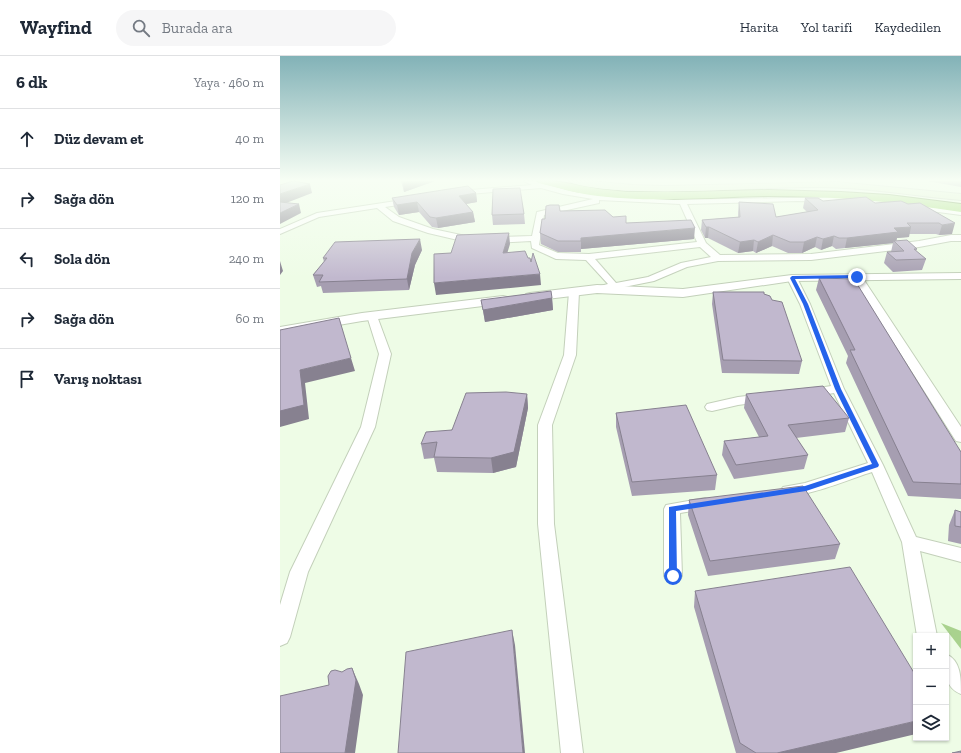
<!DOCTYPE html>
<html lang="tr">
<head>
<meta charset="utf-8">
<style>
	:root { --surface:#fff; --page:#f6f6f7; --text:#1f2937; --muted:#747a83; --line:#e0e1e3 }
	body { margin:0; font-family:"Zilla Slab",serif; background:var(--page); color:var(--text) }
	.controls { position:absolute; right:12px; bottom:12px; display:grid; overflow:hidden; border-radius:0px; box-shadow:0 1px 3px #0004 }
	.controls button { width:36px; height:36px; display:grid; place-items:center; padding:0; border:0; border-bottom:1px solid var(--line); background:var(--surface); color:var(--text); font:20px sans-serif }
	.stop { position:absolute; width:12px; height:12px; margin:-9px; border:3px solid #2563eb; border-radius:50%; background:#fff }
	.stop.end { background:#2563eb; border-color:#fff; box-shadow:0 1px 4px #0008 }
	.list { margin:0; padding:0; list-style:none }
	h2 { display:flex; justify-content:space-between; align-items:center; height:52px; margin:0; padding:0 16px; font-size:17px }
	h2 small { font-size:13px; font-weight:400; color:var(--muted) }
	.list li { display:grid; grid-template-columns:26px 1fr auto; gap:12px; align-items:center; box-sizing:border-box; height:60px; padding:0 16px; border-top:1px solid var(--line) }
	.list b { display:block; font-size:15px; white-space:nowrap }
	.list em { font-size:13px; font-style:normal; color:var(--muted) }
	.icon { flex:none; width:22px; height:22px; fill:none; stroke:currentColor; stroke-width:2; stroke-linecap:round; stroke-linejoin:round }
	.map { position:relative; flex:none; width:681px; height:697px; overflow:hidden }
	header { display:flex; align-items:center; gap:24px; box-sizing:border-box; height:56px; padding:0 20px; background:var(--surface); border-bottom:1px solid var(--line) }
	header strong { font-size:19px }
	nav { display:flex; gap:22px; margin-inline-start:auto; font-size:14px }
	.search { width:280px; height:36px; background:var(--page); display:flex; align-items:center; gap:10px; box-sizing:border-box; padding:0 14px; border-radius:22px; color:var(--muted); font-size:15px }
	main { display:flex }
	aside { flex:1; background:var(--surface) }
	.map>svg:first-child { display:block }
</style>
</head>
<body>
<header>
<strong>Wayfind</strong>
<div class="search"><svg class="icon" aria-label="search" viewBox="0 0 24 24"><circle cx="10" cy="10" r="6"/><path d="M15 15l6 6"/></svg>Burada ara</div>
<nav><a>Harita</a><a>Yol tarifi</a><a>Kaydedilen</a></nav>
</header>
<main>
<aside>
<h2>6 dk<small>Yaya · 460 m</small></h2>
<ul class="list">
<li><svg class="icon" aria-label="ahead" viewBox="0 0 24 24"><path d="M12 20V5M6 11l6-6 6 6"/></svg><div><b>Düz devam et</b></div><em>40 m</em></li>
<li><svg class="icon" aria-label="right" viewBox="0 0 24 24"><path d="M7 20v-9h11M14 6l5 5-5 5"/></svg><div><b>Sağa dön</b></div><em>120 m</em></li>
<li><svg class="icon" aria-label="left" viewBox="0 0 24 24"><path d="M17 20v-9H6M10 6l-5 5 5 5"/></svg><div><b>Sola dön</b></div><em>240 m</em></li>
<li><svg class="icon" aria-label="right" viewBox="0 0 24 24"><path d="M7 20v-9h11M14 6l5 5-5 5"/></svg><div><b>Sağa dön</b></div><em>60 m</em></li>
<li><svg class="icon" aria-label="arrive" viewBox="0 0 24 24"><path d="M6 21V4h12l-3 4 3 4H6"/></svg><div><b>Varış noktası</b></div></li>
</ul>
</aside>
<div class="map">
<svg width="681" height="697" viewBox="0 0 681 697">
	<rect width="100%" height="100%" fill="#eefce6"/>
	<path fill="#a9d28e" d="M661,567L681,575V593Z"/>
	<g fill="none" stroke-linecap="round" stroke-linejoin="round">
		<g stroke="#c3d0ba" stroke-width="2">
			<path id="minor" d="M244,125H253L295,136L332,141L394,144L560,141L612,146L681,155V159L612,150L560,146L517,145L407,148L426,187L440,199L531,198L639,185L671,179H681V185H671L639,191L531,204L438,205L407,211L374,225L319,236L316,235L314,233L316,231L328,228L306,204L276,203L252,192L251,185L195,188L148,177L113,165L97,152L39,161L0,178V173L37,157L129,143L133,145L132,147L105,151L119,161L153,173L195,182L252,180L257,156L313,143L283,138L261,132L178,139L174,137L178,135L252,129ZM319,144L400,148L417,186L309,198L278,197L259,189L264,159L319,147ZM420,191L431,201L401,207L368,221L336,227L315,203Z
				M577,218L582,221L681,371V386L676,385L674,382L572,221Z
				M512,219L517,222L530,248L564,333L603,409L636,481L681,492V506L640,495L657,580H637L622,486L592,416C572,422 521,444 503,439L500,435L503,431L525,427L588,407L554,337L530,341L526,340L524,337L526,334L551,330L520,248L507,222Z
				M294,233L299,236L296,299L272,369L274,468L303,697H281L258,468V369L284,299L289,236Z
				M92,257L97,260L111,298L95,371L28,516L10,581L7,587L0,590V549L10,516L81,371L99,298L87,260Z
				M483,338L488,339L489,342L488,345L458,349L432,355L427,354L425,351L427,348L458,341Z
				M425,442L431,444L433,448L431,452L400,457L402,520L399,525L393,527L387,525L384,520V453L386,449Z
				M666,598C681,605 681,621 681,638C663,631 666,614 666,598Z"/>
		</g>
		<g stroke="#c3d0ba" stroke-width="2">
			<path id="tertiary" d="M681,217V223L512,225L403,241L317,237L250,245L246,244L244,241L246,238L250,237L317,229L403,233L512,219Z
				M223,240L227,241L229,244L227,247L82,265L0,279V271L82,257Z"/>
		</g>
		<g stroke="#c3d0ba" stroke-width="2">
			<path id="secondary" d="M289,125H310L353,129L384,130L557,126L681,138V144C634,140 587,131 539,131C480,131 420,137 360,135C349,135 296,132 289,125Z"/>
		</g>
		<g stroke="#649140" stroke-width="2">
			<path id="trunk" d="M258,125H275L319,133L347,136H404L488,134L561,136L609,139L681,148V156C617,146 553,140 488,140C431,141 375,147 318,140C298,138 279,132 259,127Z"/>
		</g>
		<use href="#minor" fill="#fff" fill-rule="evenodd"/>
		<use href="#tertiary" fill="#fff" fill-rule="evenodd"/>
		<use href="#secondary" fill="#dff3ce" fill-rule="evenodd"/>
		<use href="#trunk" fill="#a8de7e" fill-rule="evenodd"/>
	</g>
	<path fill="#a69eb1" d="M121,125H155L124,136L123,132Z
		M647,125H681V131Z
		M196,137L197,146L186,148L193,156L195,166L158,172L152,171L139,156L119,159L114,151L112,142Z
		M525,142L543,145L595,147L628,148L640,147L672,178L659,179L656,178H629V181L617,182L616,185L637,193L636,195L646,203L642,214L613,216L604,207L607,196H611L613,187L565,192L556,193L552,190L541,194L535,191L522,197H508L492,190L476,197L473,195L458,197L428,182H425L421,174L422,164L458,161V156L459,146L496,161L527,156L523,152Z
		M280,155L333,161L346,167L414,183L301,193V196H278L261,188L260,177Z
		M244,158L245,168L213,169L212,159Z
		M142,194L135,209L129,234L43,237L41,230L37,231L33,219L44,206L43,202Z
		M539,222L681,396V443L628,440L566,307L568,300L536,234Z
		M433,236L484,238L522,305L519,318L442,317L432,248Z
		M272,242L273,254L205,266L201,244Z
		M247,338L248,352L236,411L213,417L157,416L154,402L144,403L141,388Z
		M466,338L569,362L565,376L516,382L528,399L524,413L454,423L442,399L444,385L479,381L464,352Z
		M336,357L437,419L435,434L352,440L336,371Z
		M409,444L560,488L555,503L428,520L408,459Z
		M675,454L681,456V488L668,485L669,469Z
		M415,535L556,697H456L414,551Z"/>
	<path fill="#878190" d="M127,125H155L124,136L123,126Z
		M30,128L32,137L1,149L0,146V138Z
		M196,137L197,146L180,149L179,140Z
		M137,146L139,156L119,159L117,149Z
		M19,148L21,157L0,168V157Z
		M193,156L195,166L158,172L156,162Z
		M675,167L672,178L659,179L662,169Z
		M426,171H429L428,182H425Z
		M631,171L629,181L617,182L616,186L614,185L613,187L565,192L567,182L614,172Z
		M415,172L414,183L301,193V196V182Z
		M229,177L230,188L224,208L223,197Z
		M493,179L492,190L476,197L478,186Z
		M554,180L552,190L541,194L543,183Z
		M537,181L535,191L522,197L524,186Z
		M140,183L142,194L135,209L129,234L127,223L132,197Z
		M474,184L473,195L458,197L460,186Z
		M0,205L3,215L0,219Z
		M260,218L261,229L156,239L154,227Z
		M272,242L273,254L205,266L203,254Z
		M71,302L75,315L25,327L29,363L0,371V355L20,314Z
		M247,338L248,352L236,411L213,417L211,402Z
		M232,574L235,589L245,697H243Z
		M72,612L79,628L83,639L75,697H65Z
		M636,665V678L556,697H497Z"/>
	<path fill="#c1b8ce" stroke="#878190" d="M13,125L30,128L0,138V129Z
		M188,130L196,137L179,140L193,156L156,162L150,161L137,146L117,149L112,142Z
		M240,132L244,158L212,159L213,133Z
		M586,141L595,147L621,145L628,148L640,147L675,167L662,169L659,167H627L631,171L614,172L618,176L567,182H559L554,180L543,183L537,181L524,186H510L493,179L478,186L474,184L460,186L429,171H426L422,164L460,161L459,146L493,148L496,161L538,154L525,142H538L543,145Z
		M0,146L19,148L0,157Z
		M270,149H279L280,155L325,154L333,161L346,160V167L411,164L415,172L301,182V185H278L260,177L262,163H265L266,150Z
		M229,177L223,197L245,195L248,202H250L251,206L253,197L260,218L154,227V198L171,197L177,179Z
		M140,183L132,197L127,223L39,226L43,219H33L47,202H43L55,186Z
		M627,184L637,193H634L646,203L616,204L607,196L624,195L614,185Z
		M539,222L574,223L681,396V428L633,426L570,294H575Z
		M271,235L272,242L203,254L201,244Z
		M433,236H484V238L490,240L492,244L502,246L522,305L443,304Z
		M59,262L71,302L20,314L24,349L0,355V274Z
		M543,330L569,362L508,369L528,399L456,409L444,385L488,380L466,338Z
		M226,336L247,338L234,396L211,402L154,401L157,386L141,388L146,376L172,374L186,337Z
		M406,349L437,419L352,426L336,357Z
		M523,430L560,488L430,505L409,444Z
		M675,454L681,456V471L675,470Z
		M570,511L636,620V665L497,697H476L460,687L415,535Z
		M232,574L243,697H118L126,596Z
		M72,612L76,624L65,697H0V640L49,629L48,620L51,615L55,614L62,616L67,613Z
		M681,695V697H672Z"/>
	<linearGradient id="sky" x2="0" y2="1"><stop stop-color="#82b2b7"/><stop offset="0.56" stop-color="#f7fef4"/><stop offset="1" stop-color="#f7fef4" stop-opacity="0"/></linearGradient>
	<rect width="681" height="222" fill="url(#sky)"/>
	<path fill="#2563eb" d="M577,219L578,222L515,223L528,248L561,333L599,409L598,411L526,435L396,455L397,520L396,523H390L389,520V451L525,430L592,408L555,333L523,248L510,222L512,220Z"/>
</svg>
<div class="controls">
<button>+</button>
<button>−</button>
<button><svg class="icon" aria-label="layers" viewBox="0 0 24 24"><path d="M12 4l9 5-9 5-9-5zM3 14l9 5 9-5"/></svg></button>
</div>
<div class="stop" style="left:393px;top:520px"></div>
<div class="stop end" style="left:577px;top:221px"></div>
</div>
</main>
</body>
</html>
